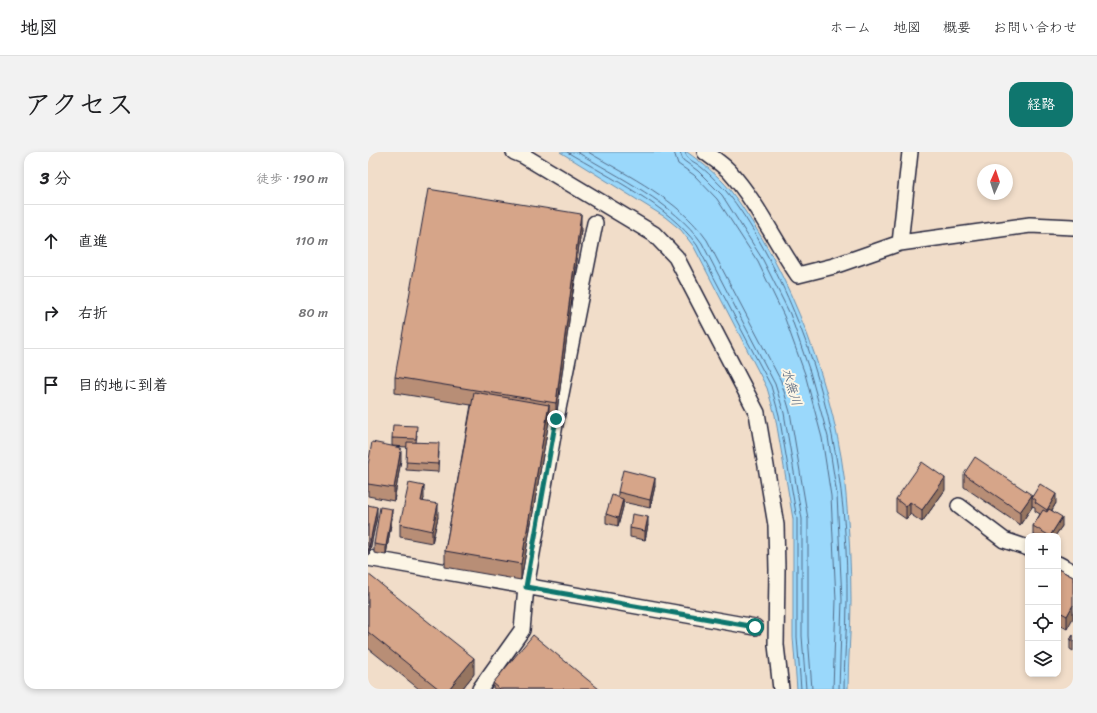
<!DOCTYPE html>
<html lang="ja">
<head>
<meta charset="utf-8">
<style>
	:root { --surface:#fff; --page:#f2f2f2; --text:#202124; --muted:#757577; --line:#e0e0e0; --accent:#0f766e }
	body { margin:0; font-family:Sriracha,"Klee One",sans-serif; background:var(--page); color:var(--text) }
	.controls { position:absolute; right:12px; bottom:12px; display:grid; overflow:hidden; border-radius:8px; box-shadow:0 2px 6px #0003 }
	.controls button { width:36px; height:36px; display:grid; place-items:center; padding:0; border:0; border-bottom:1px solid var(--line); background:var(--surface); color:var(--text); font:20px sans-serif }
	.compass { position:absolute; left:609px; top:12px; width:36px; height:36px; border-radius:50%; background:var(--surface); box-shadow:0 2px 6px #0003; rotate:3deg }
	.stop { position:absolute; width:12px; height:12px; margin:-9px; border:3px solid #0f766e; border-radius:50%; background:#fff }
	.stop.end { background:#0f766e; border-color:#fff; box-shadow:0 1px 4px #0008 }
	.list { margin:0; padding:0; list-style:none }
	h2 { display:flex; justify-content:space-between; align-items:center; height:52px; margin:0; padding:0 16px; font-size:17px }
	h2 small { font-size:13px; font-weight:400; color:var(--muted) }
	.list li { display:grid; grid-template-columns:26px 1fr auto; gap:12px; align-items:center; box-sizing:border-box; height:72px; padding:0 16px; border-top:1px solid var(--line) }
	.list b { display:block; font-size:15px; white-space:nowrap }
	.list em { font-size:13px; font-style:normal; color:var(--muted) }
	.icon { flex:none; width:22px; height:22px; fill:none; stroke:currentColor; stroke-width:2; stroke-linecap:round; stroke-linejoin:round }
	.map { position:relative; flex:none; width:705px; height:537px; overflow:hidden; border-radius:12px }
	header { display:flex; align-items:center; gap:24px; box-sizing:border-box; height:56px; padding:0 20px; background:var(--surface); border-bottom:1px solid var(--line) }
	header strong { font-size:19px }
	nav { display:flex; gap:22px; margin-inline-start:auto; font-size:14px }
	.intro { display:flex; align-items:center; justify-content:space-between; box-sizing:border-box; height:96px; padding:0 24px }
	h1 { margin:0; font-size:28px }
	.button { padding:10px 18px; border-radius:12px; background:var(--accent); color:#fff; font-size:14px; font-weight:700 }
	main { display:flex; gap:24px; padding:0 24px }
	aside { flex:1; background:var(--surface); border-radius:12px; box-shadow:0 2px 6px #0003 }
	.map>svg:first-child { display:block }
</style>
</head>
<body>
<header>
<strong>地図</strong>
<nav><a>ホーム</a><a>地図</a><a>概要</a><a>お問い合わせ</a></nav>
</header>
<div class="intro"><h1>アクセス</h1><a class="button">経路</a></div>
<main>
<aside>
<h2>3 分<small>徒歩 · 190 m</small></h2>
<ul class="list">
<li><svg class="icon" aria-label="ahead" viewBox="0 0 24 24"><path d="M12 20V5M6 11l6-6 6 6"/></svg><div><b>直進</b></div><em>110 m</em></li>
<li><svg class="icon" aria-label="right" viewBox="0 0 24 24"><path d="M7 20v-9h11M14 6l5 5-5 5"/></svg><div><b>右折</b></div><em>80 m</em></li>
<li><svg class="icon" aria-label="arrive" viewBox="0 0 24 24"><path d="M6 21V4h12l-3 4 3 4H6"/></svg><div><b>目的地に到着</b></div></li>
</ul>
</aside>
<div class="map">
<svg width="705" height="537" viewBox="0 0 705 537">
	<rect width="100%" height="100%" fill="#f1ddc9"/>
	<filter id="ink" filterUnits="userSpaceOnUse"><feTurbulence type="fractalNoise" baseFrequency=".025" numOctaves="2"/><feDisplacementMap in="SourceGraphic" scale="8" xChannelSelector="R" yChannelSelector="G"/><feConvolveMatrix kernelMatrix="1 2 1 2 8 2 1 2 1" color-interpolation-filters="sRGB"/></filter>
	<g filter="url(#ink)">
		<path fill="#9ad8fb" stroke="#6a8fae" d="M192,0H319C334,11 350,23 362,38C422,116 470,245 478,343C481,378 483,414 483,449C483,478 480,508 480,537H429L425,485V367L407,263L399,236L326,95L313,78L297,65Z"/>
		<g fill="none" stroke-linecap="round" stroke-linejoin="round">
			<path stroke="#526b88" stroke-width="1" d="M199,0C242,26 300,53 329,93L403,234L411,263L429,367V485L433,537
				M209,0C250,25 306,51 334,91L407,232L416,261L434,367V484L438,537
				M220,0C262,25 310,47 339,88L413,229L422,260L440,367V484L444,537
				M306,0L310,12L326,23L349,47L390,110L416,164L437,222L454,286L463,344L468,448L465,537
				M312,0L315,8L330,19L354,43L395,108L422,162L442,220L460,285L469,343L474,448L471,537
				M317,0C318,6 324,9 329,12C339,19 349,30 358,39C383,69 411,123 426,160C465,251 480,351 479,449C479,479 476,508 476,537"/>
			<g stroke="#22223b" stroke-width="18">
				<path id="minor" d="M146,0L156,4L286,82L308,105L389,261L408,373L409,418L408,493L413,537
					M337,0C345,6 354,12 361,19C389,50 406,88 430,123L466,114L532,91L662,73L705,75
					M532,91L542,0
					M591,354L636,388L660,396
					M0,406L387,475
					M690,412L705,420
					M112,537L154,478L158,435L188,267L227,71"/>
			</g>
			<use href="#minor" stroke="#fcf5e5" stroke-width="15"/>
		</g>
		<path fill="#b88e76" stroke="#22223b" d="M213,78L188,267L181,266V269L153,428L77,415V399L103,253L27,241V225Z
			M49,283L48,290L71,300L70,320L38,318L39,295L24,294V286Z
			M33,308L26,349L0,344V313Z
			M596,322L664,345L688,351L684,358L694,374L687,384H668L665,382V374L672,362L667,359V355L664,354V355L652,373L596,335Z
			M287,334L282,356L255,350V355L250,374L238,371V362L250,345V340Z
			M577,338L554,370L542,362L538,367L528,360V347Z
			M56,346L55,349L70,365L64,391L32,385V372Z
			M0,353L9,364L1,403H0Z
			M24,366L18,403L6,401V392Z
			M280,373L277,388L262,385V376Z
			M690,417L705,425L699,477L690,472Z
			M0,422L106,522L94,537H51L0,496Z
			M705,483V499L702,497V488Z
			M125,531L231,537H127L125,536Z"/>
		<path fill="#967460" stroke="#22223b" d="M213,62V78L188,267V251Z
			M181,253V269L153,428V412Z
			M33,296V308L26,349V336Z
			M287,326V334L282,356V348Z
			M577,326V338L554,370V358Z
			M56,334V346L53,361V349Z
			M688,342V351L679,366V358Z
			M664,343V355L652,373V360Z
			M255,347V355L250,374V366Z
			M542,350V362L538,367V355Z
			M70,352V365L64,391V379Z
			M9,355V364L1,403V395Z
			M24,357V366L18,403V394Z
			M280,365V373L277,388V379Z
			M694,365V374L687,384H682Z
			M705,453V466L699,477V464Z
			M106,506V522L94,537H81Z"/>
		<path fill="#d6a589" stroke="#22223b" d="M60,37L213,62L188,251L27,225Z
			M106,240L181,253L153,412L77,399Z
			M25,273L49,274L48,287L24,286Z
			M4,290L33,296L26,336L0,332V313Z
			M39,290L71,291L70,312L38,310Z
			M607,305L664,343L652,360L596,322Z
			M554,310L577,326L554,358L542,350L538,355L528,347Z
			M255,318L287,326L282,348L250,340Z
			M41,331L56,334L53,349L70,352L64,379L32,372Z
			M672,332L688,342L679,358L667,350L668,348L664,345Z
			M244,343L255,347L250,366L238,362Z
			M0,353L9,355L1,395L0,394Z
			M12,355L24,357L18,394L6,392Z
			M681,357L694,365L682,384L665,374L675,358L679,360Z
			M264,362L280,365L277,379L262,376Z
			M690,417L705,425V453L699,464L690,459Z
			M0,422L106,506L81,537H71L0,480Z
			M165,483L231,537H132L125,531Z
			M705,483V490L702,488Z"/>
	</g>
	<g fill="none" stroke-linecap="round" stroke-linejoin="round" filter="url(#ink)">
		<path stroke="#0f766e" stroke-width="5" d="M188,267L158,435L387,475"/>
	</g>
	<g text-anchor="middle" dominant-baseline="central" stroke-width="4" stroke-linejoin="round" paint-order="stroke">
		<g font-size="13" font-style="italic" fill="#465975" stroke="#fcf5e5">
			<text transform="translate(424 235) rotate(73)">水無川</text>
		</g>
	</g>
</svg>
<div class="controls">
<button>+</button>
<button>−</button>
<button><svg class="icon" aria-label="locate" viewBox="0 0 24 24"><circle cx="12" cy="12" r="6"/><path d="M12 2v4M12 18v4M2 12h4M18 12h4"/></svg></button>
<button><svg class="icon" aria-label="layers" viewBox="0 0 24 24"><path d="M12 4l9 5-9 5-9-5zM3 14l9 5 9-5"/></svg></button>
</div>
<svg class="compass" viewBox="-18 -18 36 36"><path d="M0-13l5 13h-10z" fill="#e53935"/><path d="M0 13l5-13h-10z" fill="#757577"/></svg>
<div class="stop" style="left:387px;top:475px"></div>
<div class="stop end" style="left:188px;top:267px"></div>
</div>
</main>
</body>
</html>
